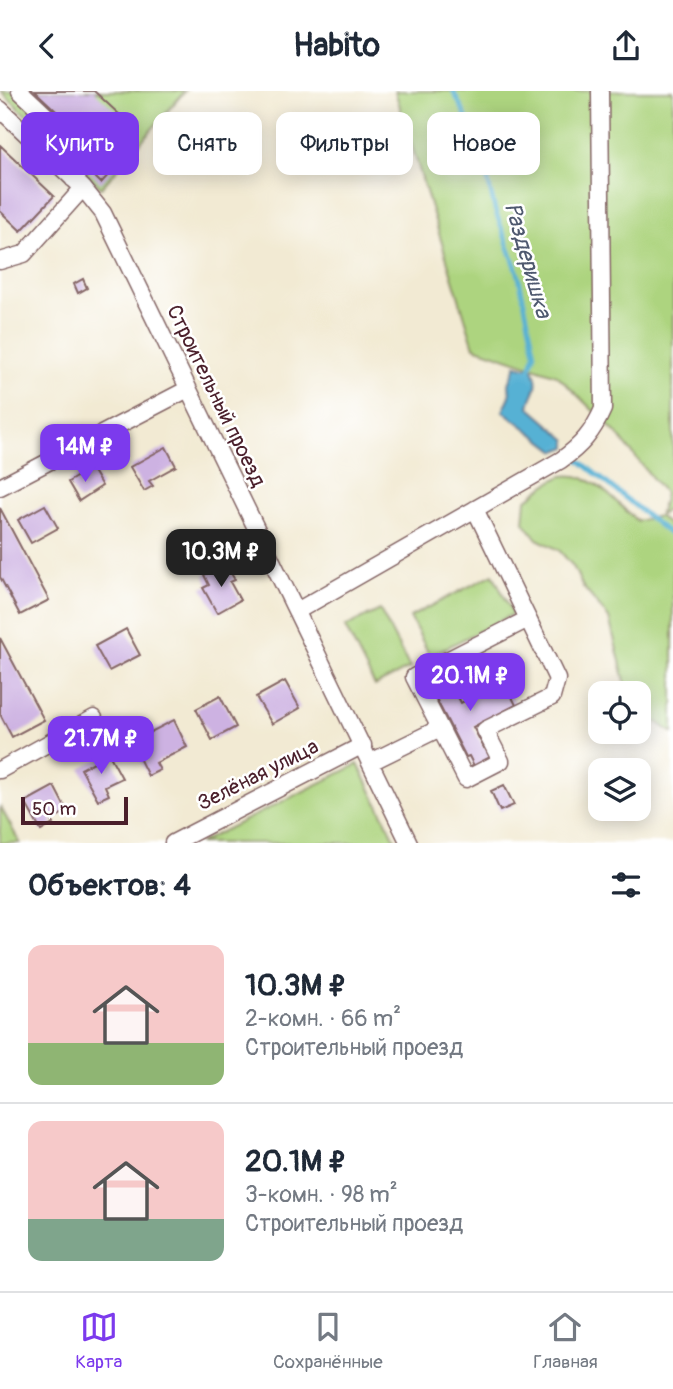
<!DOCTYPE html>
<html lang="ru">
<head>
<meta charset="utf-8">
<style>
	body { margin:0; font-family:Pangolin,sans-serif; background:#f2f2f3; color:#1f2937; height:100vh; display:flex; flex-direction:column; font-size:26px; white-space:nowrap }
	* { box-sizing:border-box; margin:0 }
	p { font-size:23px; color:#747a83 }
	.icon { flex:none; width:38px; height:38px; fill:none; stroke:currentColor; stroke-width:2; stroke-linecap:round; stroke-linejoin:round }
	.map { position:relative; height:752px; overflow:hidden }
	.side { display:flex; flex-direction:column; background:#fff; flex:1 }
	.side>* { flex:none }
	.top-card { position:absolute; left:21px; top:21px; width:632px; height:63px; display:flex; gap:14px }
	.buttons { position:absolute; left:588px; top:590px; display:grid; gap:14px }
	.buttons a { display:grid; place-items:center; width:63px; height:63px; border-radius:14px; background:#fff; box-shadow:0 4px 18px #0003; font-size:35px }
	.scale { position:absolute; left:21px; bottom:18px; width:107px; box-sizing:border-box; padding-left:7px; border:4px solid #4a1f2b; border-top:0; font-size:19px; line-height:24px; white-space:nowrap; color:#4a1f2b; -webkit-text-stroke:5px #fff; paint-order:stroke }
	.price { position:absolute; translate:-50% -60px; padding:0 16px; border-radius:14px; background:#7c3aed; color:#fff; font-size:23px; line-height:46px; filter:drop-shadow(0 2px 4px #0008) }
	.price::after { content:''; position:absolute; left:50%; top:42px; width:21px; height:16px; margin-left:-10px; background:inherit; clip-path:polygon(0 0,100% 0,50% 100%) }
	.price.active { background:#222; color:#fff }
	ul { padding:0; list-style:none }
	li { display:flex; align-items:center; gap:21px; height:175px; padding:0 28px }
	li+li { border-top:2px solid #e0e1e3 }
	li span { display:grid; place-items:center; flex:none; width:196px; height:140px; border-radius:14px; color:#555 }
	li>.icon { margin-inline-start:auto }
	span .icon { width:84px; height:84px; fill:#fffc; stroke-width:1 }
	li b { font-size:30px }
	h2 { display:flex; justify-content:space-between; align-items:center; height:84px; padding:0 28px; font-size:30px }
	.chip { padding:0 24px; border-radius:14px; background:#fff; box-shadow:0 4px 18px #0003; font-size:24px; line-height:63px }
	.chip.active { background:#7c3aed; color:#fff }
	header { display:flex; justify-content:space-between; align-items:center; height:91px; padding:0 28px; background:#fff; font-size:32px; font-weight:700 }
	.dock { display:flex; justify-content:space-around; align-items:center; height:98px; border-top:2px solid #e0e1e3; background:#fff; font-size:19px; color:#747a83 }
	.dock a { display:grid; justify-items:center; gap:4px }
	.dock .active { color:#7c3aed }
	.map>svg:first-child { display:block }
	.green { fill:#add47f; stroke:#7c7a55; stroke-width:2 }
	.water { fill:#56b1d4; stroke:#506880; stroke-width:2 }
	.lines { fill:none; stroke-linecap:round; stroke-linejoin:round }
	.stream { stroke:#56b1d4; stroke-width:4.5 }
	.building { fill:#cdb2e2 }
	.minor-casing { stroke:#856666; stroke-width:19 }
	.minor { stroke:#fff; stroke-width:16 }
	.labels { text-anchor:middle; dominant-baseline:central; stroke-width:5; stroke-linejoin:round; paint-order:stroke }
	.street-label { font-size:21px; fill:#4a1f2b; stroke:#fff }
	.water-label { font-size:23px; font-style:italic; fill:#4f596f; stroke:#fff }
</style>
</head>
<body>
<header><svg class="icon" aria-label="back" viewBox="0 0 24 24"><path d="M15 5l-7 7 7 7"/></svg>Habito<svg class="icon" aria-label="share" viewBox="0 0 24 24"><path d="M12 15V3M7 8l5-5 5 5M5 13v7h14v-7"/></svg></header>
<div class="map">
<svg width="673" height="752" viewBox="0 0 673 752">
	<rect width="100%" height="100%" fill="#fff"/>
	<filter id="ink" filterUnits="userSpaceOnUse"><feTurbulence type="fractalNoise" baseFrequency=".0143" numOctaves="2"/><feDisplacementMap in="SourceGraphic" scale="14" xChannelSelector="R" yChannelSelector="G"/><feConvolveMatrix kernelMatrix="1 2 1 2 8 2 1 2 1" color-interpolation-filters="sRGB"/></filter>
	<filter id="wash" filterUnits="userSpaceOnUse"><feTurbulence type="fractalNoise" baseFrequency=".00686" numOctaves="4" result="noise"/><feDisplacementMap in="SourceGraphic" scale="28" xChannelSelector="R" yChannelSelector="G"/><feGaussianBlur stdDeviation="1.57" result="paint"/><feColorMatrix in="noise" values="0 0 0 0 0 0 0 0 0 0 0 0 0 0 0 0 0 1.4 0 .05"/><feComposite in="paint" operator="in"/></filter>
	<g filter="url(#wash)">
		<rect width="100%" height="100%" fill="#f2ead3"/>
		<path class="green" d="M1 0H185L101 97Z
			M395 0H673V414L659 425 673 438V642L639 619V602H628L609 527 583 496 573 475 559 459 537 448 524 431 526 409C536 402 551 388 563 385 593 380 617 413 637 430L659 425 665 403 618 344 557 284 474 256Z
			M493 483 513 523 430 565 410 526Z
			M380 519 410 577 375 595 345 536Z
			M358 673 397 752H199Z
			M0 715 20 752H0Z"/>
		<path class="water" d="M516 274 533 278C542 297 531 301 529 316L567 349V356L556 360 503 320 510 305 509 293Z"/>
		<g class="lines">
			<path class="stream" d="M453 0 470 33 482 65 495 119 518 182 535 262 529 280
				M574 365 673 446"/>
		</g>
		<g id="blocks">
			<path class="building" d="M35 0H94L120 24 92 54Z
				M0 54 54 105 21 140 0 120Z
				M109 59 121 70 101 92 89 80Z
				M83 188 87 197 78 202 74 193Z
				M166 356 176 375 149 390 153 395 144 400 130 376Z
				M91 377 102 395 79 410 68 391Z
				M45 414 58 437 31 452 18 429Z
				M0 417 49 509 20 524 0 486Z
				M221 475 224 481 229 479 235 489 230 491 240 509 217 522 203 497 209 494 204 484Z
				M126 538 140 564 109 580 95 555Z
				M0 547 44 629 12 646 0 623Z
				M446 576 452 588 450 590 461 612 504 590 516 614 473 636 484 657 486 656 492 668 475 677 469 665 466 666 431 598 434 597 428 585Z
				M285 590 300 617 272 633 256 606Z
				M220 605 236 636 212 649 196 618Z
				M174 629 187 656 156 672 160 679 148 685 131 651Z
				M109 663 122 687 105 695 109 704 98 709 81 678Z
				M504 694 514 714 500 720 491 700Z
				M54 695 67 720 51 729 53 733 41 740 25 711Z"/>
		</g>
	</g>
	<g filter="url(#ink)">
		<use href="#blocks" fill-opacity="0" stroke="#856666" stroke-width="2"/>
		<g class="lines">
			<defs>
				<path id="minor" d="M20 0 87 63 82 79 73 88
					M0 18 83 97 103 122 409 752
					M0 170 24 163 83 97
					M0 396 188 298
					M297 520 561 369C581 355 593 341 603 318L600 0
					M440 637 414 586 528 528
					M371 671 440 637 466 688 501 670 485 639 552 606 557 588 475 418
					M0 679 94 627
					M173 752 363 654"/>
			</defs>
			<use href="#minor" class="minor-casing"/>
			<use href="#minor" class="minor"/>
		</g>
	</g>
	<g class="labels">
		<g class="street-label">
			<text transform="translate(216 305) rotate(64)">Строительный проезд</text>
			<text transform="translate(258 684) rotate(-27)">Зелёная улица</text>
		</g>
		<g class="water-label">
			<text transform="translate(528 169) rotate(74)">Раздеришка</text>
		</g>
	</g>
</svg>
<div class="buttons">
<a><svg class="icon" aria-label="locate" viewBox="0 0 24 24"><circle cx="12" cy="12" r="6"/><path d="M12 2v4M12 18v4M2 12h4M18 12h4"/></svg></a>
<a><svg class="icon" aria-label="layers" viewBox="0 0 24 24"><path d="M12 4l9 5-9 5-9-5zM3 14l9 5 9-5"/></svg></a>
</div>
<div class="scale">50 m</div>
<b class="price" style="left:85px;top:393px">14M ₽</b>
<b class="price active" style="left:221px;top:498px">10.3M ₽</b>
<b class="price" style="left:470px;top:622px">20.1M ₽</b>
<b class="price" style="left:101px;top:685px">21.7M ₽</b>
<div class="top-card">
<a class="chip active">Купить</a>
<a class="chip">Снять</a>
<a class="chip">Фильтры</a>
<a class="chip">Новое</a>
</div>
</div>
<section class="side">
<h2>Объектов: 4<svg class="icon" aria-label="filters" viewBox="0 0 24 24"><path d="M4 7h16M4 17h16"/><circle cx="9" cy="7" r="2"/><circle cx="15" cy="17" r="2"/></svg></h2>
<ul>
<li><span style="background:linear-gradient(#f6c9c9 70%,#8fb573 0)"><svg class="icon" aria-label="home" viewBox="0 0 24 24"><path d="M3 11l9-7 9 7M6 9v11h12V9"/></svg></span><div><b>10.3M ₽</b><p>2-комн. · 66 m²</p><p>Строительный проезд</p></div></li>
<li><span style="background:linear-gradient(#f6c9c9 70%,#7fa58c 0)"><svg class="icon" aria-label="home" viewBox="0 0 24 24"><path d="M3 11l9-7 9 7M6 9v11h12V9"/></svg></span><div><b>20.1M ₽</b><p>3-комн. · 98 m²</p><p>Строительный проезд</p></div></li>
</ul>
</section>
<nav class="dock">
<a class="active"><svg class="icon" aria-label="map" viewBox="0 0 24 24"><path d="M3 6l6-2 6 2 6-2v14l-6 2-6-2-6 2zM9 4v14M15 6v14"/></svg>Карта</a>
<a><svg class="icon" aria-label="saved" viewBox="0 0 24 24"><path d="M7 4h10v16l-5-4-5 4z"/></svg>Сохранённые</a>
<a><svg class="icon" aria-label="home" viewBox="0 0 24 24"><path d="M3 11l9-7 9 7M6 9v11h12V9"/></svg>Главная</a>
</nav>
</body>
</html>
